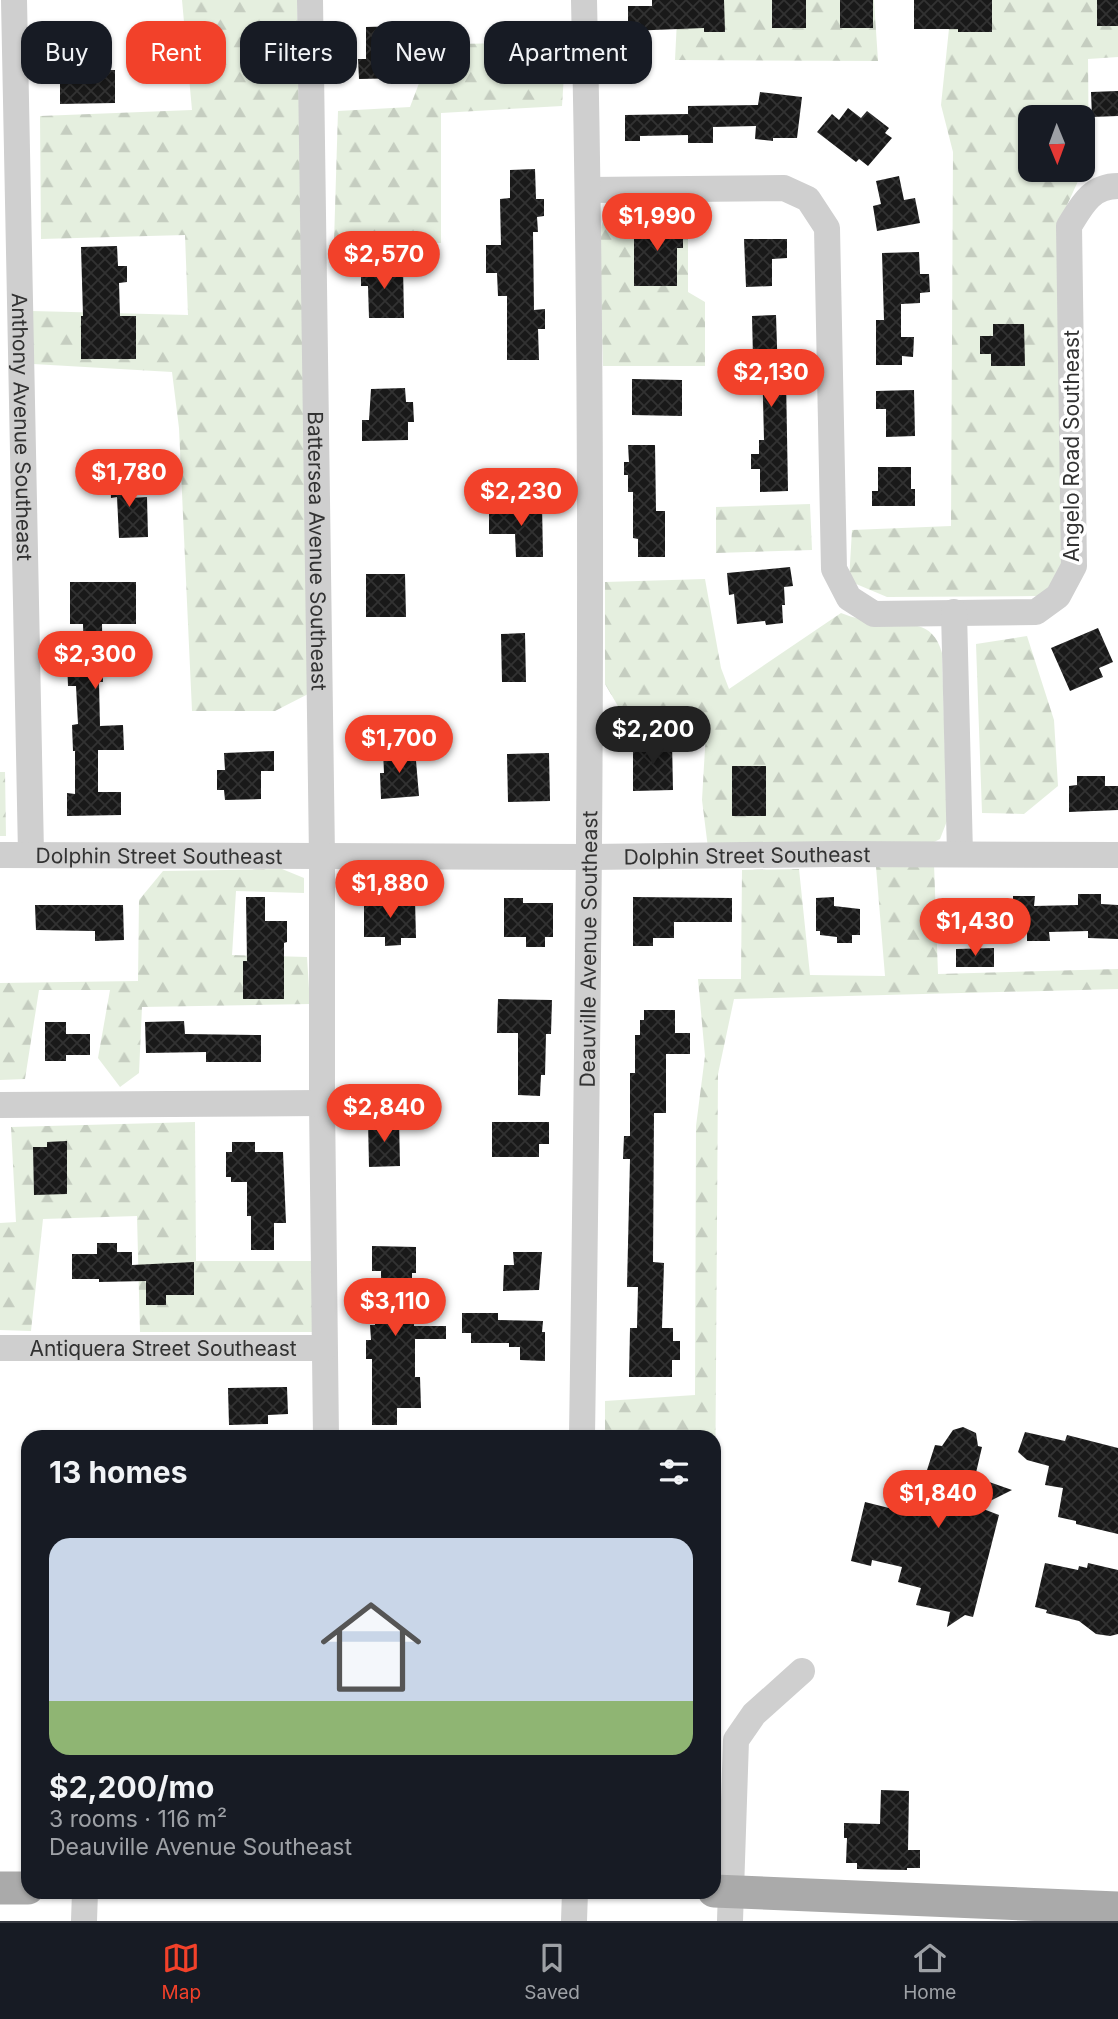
<!DOCTYPE html>
<html lang="en">
<head>
<meta charset="utf-8">
<style>
	body { margin:0; font-family:Inter,sans-serif; background:#20242c; color:#f1f3f6; height:100vh; display:flex; flex-direction:column; font-size:26px; white-space:nowrap }
	* { box-sizing:border-box; margin:0 }
	p { font-size:23px; color:#9ea1a6 }
	.icon { flex:none; width:38px; height:38px; fill:none; stroke:currentColor; stroke-width:2; stroke-linecap:round; stroke-linejoin:round }
	.map { position:relative; flex:1; overflow:hidden }
	.sheet { position:absolute; left:21px; top:1430px; width:700px; height:469px; display:flex; flex-direction:column; background:#171b24; border-radius:21px; box-shadow:0 2px 5px #0004 }
	.sheet>* { flex:none }
	.banner { position:absolute; left:21px; top:21px; width:700px; height:63px; display:flex; gap:14px }
	.needle { width:46px; rotate:179deg }
	.fabs { position:absolute; left:1018px; top:105px; display:grid; gap:14px }
	.fabs a { display:grid; place-items:center; width:77px; height:77px; border-radius:14px; background:#171b24; box-shadow:0 2px 5px #0004; font-size:35px }
	.price { position:absolute; translate:-50% -60px; padding:0 16px; border-radius:24px; background:#f2412a; color:#fff; font-size:23px; line-height:46px; filter:drop-shadow(0 2px 4px #0008) }
	.price::after { content:''; position:absolute; left:50%; top:42px; width:21px; height:16px; margin-left:-10px; background:inherit; clip-path:polygon(0 0,100% 0,50% 100%) }
	.price.current { background:#222; color:#fff }
	ul { padding:0; list-style:none }
	li { display:grid; align-content:center; gap:14px; height:371px; padding:0 28px }
	li+li { border-top:2px solid #363941 }
	li span { display:grid; place-items:center; height:217px; border-radius:21px; color:#555 }
	li>.icon { margin-inline-start:auto }
	span .icon { width:126px; height:126px; fill:#fffc; stroke-width:1 }
	li b { font-size:30px }
	h2 { display:flex; justify-content:space-between; align-items:center; height:84px; padding:0 28px; font-size:30px }
	.tag { padding:0 24px; border-radius:21px; background:#171b24; box-shadow:0 2px 5px #0004; font-size:24px; line-height:63px }
	.tag.current { background:#f2412a; color:#fff }
	.menu { display:flex; justify-content:space-around; align-items:center; height:98px; border-top:2px solid #363941; background:#171b24; font-size:19px; color:#9ea1a6 }
	.menu a { display:grid; justify-items:center; gap:4px }
	.menu .current { color:#f2412a }
	.map>svg:first-child { display:block }
	.forest { fill:url(#forest-firs); fill-rule:evenodd }
	.building { fill:url(#building-cross-hatch) }
	.lines { fill:none; stroke-linecap:round; stroke-linejoin:round }
	.minor { stroke:#cfcfcf; stroke-width:26 }
	.major { stroke:#aaa; stroke-width:33 }
	.labels { text-anchor:middle; dominant-baseline:central; stroke-width:7; stroke-linejoin:round; paint-order:stroke }
	.street-label { font-size:21px; fill:#323232; stroke:#fff }
</style>
</head>
<body>
<div class="map">
<svg width="1118" height="1921" viewBox="0 0 1118 1921">
	<defs>
		<pattern id="forest-firs" width="22" height="20" patternUnits="userSpaceOnUse" patternTransform="scale(1.75)"><rect width="22" height="20" fill="#e5efdf"/><path d="M5 1l3.5 6h-7zM16 11l3.5 6h-7z" fill="#c5cdc0"/></pattern>
		<pattern id="building-cross-hatch" width="8" height="8" patternUnits="userSpaceOnUse" patternTransform="scale(1.75)"><rect width="8" height="8" fill="#191919"/><path d="M0 0l8 8M0 8l8-8" fill="none" stroke="#323232"/></pattern>
	</defs>
	<rect width="100%" height="100%" fill="#fff"/>
	<path class="forest" d="M182 0H297L310 693 275 711H192L179 428 172 372 33 364 32 311 188 315 185 235 41 239 40 116 192 110Z
		M678 0H874L878 61 675 60Z
		M952 0H1118V57L1088 59 1089 171 1079 179 1062 216 1067 553 1049 592 1037 596 887 597 849 581 852 530 951 526 953 152 941 105ZM1031 117H1083V170H1031Z
		M453 27 456 44 566 42 562 106 441 113V243L334 242 338 111 410 107 421 78 422 28Z
		M688 201V292L705 302V366H603L599 233 608 206Z
		M810 504 812 550 716 553V507Z
		M705 579 721 668 729 689 841 613C854 618 866 621 879 622 907 625 933 619 942 653L947 821 940 839 926 846 708 848 702 800 706 731 632 730 605 684V582Z
		M1027 636 1054 720 1058 786 1024 814 982 813 976 644Z
		M0 772H5L6 836H0Z
		M934 864 938 974 1118 969V989L734 999 718 1074 714 1659V1437H605V1401L695 1395 696 1126 705 1056 698 979H741L742 870 799 869 810 975 885 976 876 867Z
		M282 869 304 878V893L236 891 232 955 307 957 310 1004 142 1007 139 1073 120 1087 98 1058 110 990H39L25 1079 0 1080V983L138 981 139 900 163 871Z
		M195 1122 196 1261H314L313 1332H140L137 1216 43 1219 31 1331 0 1330V1223L16 1222 11 1127Z"/>
	<path class="building" d="M652 0H724L725 32H704V28L628 31V6H652Z
		M772 0H806V28H772Z
		M840 0H873V28H840Z
		M914 0H992V32H958V29H914Z
		M1097 0H1118V26H1097Z
		M400 26V40H410L411 78 359 79 358 59H366V27Z
		M72 50H104V70H115V103L60 104V81H72Z
		M1118 91V116L1092 117 1091 92Z
		M760 92 802 97 797 138H773V141L755 139 756 126 713 127V143H688V135L640 136V141H625V115L688 114V106L758 105Z
		M848 108 861 118 867 111 889 128 885 133 892 138 868 166 859 159 856 162 817 132 832 114 839 120Z
		M535 169 536 199H544V216L537 217 538 232H533L534 310 545 309V329H538L539 360H507V296H498L497 273H486V245H501L500 199 510 198V170Z
		M899 176 904 200 915 198 920 223 877 231 873 206 881 204 876 181Z
		M683 222V248H677V286H634V223Z
		M744 239H787V258L772 259V286L746 287Z
		M117 246 118 266H127V282L119 283 120 316H136V359H81V316H83L81 247Z
		M919 252 920 274H929L930 292 920 293V303L901 304V337H914L913 357 902 356V365H876V320H884L882 253Z
		M361 266H403L404 318H369L368 286H361Z
		M776 315 778 378H786L788 491 760 492V469H751V454H759V440H764L762 358H753L752 316Z
		M993 324H1024L1025 366H991V354H980V336H993Z
		M632 379 682 380V416L632 415Z
		M405 388 406 402H413L414 422H408V440L362 441V420H369L371 389Z
		M914 390 915 436 886 437V409H876V391Z
		M628 445H655L656 511H665V557H638V539L633 538V492H628V475H624V462H629Z
		M878 467H911V489H915V506H872V491H878Z
		M130 474 131 498 147 497 148 537 119 538 117 497 111 498 110 475Z
		M512 504H542L543 557H516L515 534H489V512H512Z
		M790 567 793 586 784 587 785 605H782L783 623 766 625 765 621 737 624 734 594 729 595 727 573Z
		M366 574H405L406 617H366Z
		M70 582H136V624H102L103 682H99L100 726 123 725 124 750H98V792H121V815L67 816V793L75 794V751H73L72 725 78 724 76 686H68L67 661H84L83 624H70Z
		M1098 628 1113 662 1099 668 1103 677 1070 691 1051 648Z
		M525 633 526 682H502L501 634Z
		M633 741H672L673 790 633 791Z
		M415 749 419 796 381 799 380 773H384L383 751Z
		M274 751V771H261V799L225 800 224 790H217V770H225L224 753Z
		M549 753 550 801 508 802 507 754Z
		M732 766H766V816H732Z
		M1077 776H1105V786H1118V810L1069 812V786L1077 785Z
		M1078 894H1101V904L1118 905V939L1088 938V931L1049 932 1050 941H1027V932H1005V916H1013V896H1035L1034 906 1078 905Z
		M246 897H265V921H287V942L284 943V999H243V961H247Z
		M633 897 732 898V922H674V938H653V946H633Z
		M834 897V906L860 909V935H852V943H837V937L820 935V931H816V898Z
		M504 898H523V903H553V937H545V947H526V937H504Z
		M377 900H415L416 938H401V945L385 946V937H364V902H377Z
		M35 905H123L124 940 95 941V931L36 930Z
		M994 948V967H956V949Z
		M498 999 552 1000 551 1034H546L545 1075H541L540 1096 518 1095V1033H497Z
		M644 1010H675V1033H690V1054H666V1113H654L653 1262 664 1263 662 1328H673V1341H680V1360H672V1377H629L630 1328H637L638 1287H627L630 1159H623L624 1136H630V1073H635V1035H640V1020H644Z
		M184 1021 185 1034 261 1035V1062H206V1052L146 1053 145 1022Z
		M45 1022H66V1034H90V1055H66V1061H45Z
		M399 1120 400 1166 369 1167 368 1121Z
		M492 1122H549V1144H539V1157H492Z
		M67 1141V1194L34 1195 33 1147H47V1142Z
		M232 1142H255V1152H283L286 1223H274V1250H251V1216H247V1182H231V1177H226V1152H232Z
		M97 1243H117V1252H132V1265L194 1262V1295H166V1305H146V1281L99 1282V1279H72V1254H97Z
		M372 1246 416 1247V1273H412V1287H402V1317H414V1326H446V1339H415V1377H420L421 1408H397V1425H372V1359H366V1340H371L370 1325H375V1317H381V1271H372Z
		M513 1252H542L539 1290 503 1291 504 1265H514Z
		M462 1313H498V1320L543 1321 542 1332H545V1361L520 1360V1347H509V1343H471V1333H462Z
		M287 1387 288 1414 268 1415V1424L229 1425 228 1388Z
		M963 1427 976 1433 978 1446 982 1447 975 1477 1012 1490 978 1507 999 1515 973 1617 965 1615 947 1627 950 1612 916 1605 921 1588 898 1582 902 1567 872 1560 871 1566 851 1561 865 1502 913 1514 935 1445 942 1446 953 1430Z
		M1025 1432 1065 1441 1067 1435 1118 1448V1534L1076 1524V1521L1058 1517 1063 1488 1045 1485 1049 1466 1027 1460 1018 1452Z
		M1045 1563 1078 1570 1079 1566 1087 1568 1088 1563 1118 1570V1634L1110 1636 1096 1634 1079 1621 1046 1613 1047 1610 1035 1607Z
		M881 1790 909 1791 908 1850H920V1868H907V1870L857 1869V1863H846L847 1838H844V1823L880 1824Z"/>
	<g class="lines">
		<g class="minor">
			<path id="s1" d="M14 0 31 854"/>
			<path id="s2" d="M310 0 322 857V1103L326 1437"/>
			<path d="M589 190 784 188 808 199 827 228 834 569 849 598 874 614 1036 612 1058 596 1074 566 1069 226C1082 205 1091 186 1118 186"/>
			<path d="M954 612 960 854"/>
			<path id="s3" d="M0 855 591 857 835 854 1118 855"/>
			<path d="M0 1105 322 1103"/>
			<path id="s4" d="M0 1348H324"/>
			<path id="s5" d="M582 1437C589 958 595 479 584 0"/>
			<path d="M84 1921 85 1892"/>
			<path d="M574 1921 575 1892"/>
			<path d="M730 1921 736 1740 754 1714 802 1671"/>
		</g>
		<path class="major" d="M0 1888H28
			M714 1891 1118 1908"/>
	</g>
	<g class="labels">
		<g class="street-label">
			<text stroke="none"><textPath href="#s1" startOffset="427">Anthony Avenue Southeast</textPath></text>
			<text transform="translate(1071 446) rotate(-90)">Angelo Road Southeast</text>
			<text stroke="none"><textPath href="#s2" startOffset="551">Battersea Avenue Southeast</textPath></text>
			<text stroke="none"><textPath href="#s3" startOffset="159">Dolphin Street Southeast</textPath></text>
			<text stroke="none"><textPath href="#s3" startOffset="747">Dolphin Street Southeast</textPath></text>
			<text stroke="none"><textPath href="#s5" startOffset="488">Deauville Avenue Southeast</textPath></text>
			<text stroke="none"><textPath href="#s4" startOffset="163">Antiquera Street Southeast</textPath></text>
		</g>
	</g>
</svg>
<div class="fabs">
<a><svg class="needle" viewBox="-14 -14 28 28"><path d="M0-13l5 13h-10z" fill="#e53935"/><path d="M0 13l5-13h-10z" fill="#9ea1a6"/></svg></a>
</div>
<b class="price" style="left:657px;top:253px">$1,990</b>
<b class="price" style="left:384px;top:291px">$2,570</b>
<b class="price" style="left:771px;top:409px">$2,130</b>
<b class="price" style="left:129px;top:509px">$1,780</b>
<b class="price" style="left:521px;top:528px">$2,230</b>
<b class="price" style="left:95px;top:691px">$2,300</b>
<b class="price current" style="left:653px;top:766px">$2,200</b>
<b class="price" style="left:399px;top:775px">$1,700</b>
<b class="price" style="left:390px;top:920px">$1,880</b>
<b class="price" style="left:975px;top:958px">$1,430</b>
<b class="price" style="left:384px;top:1144px">$2,840</b>
<b class="price" style="left:395px;top:1338px">$3,110</b>
<b class="price" style="left:938px;top:1530px">$1,840</b>
<div class="banner">
<a class="tag">Buy</a>
<a class="tag current">Rent</a>
<a class="tag">Filters</a>
<a class="tag">New</a>
<a class="tag">Apartment</a>
</div>
<section class="sheet">
<h2>13 homes<svg class="icon" aria-label="filters" viewBox="0 0 24 24"><path d="M4 7h16M4 17h16"/><circle cx="9" cy="7" r="2"/><circle cx="15" cy="17" r="2"/></svg></h2>
<ul>
<li><span style="background:linear-gradient(#c9d6e8 75%,#8fb573 0)"><svg class="icon" aria-label="home" viewBox="0 0 24 24"><path d="M3 11l9-7 9 7M6 9v11h12V9"/></svg></span><div><b>$2,200/mo</b><p>3 rooms · 116 m²</p><p>Deauville Avenue Southeast</p></div></li>
</ul>
</section>
</div>
<nav class="menu">
<a class="current"><svg class="icon" aria-label="map" viewBox="0 0 24 24"><path d="M3 6l6-2 6 2 6-2v14l-6 2-6-2-6 2zM9 4v14M15 6v14"/></svg>Map</a>
<a><svg class="icon" aria-label="saved" viewBox="0 0 24 24"><path d="M7 4h10v16l-5-4-5 4z"/></svg>Saved</a>
<a><svg class="icon" aria-label="home" viewBox="0 0 24 24"><path d="M3 11l9-7 9 7M6 9v11h12V9"/></svg>Home</a>
</nav>
</body>
</html>
